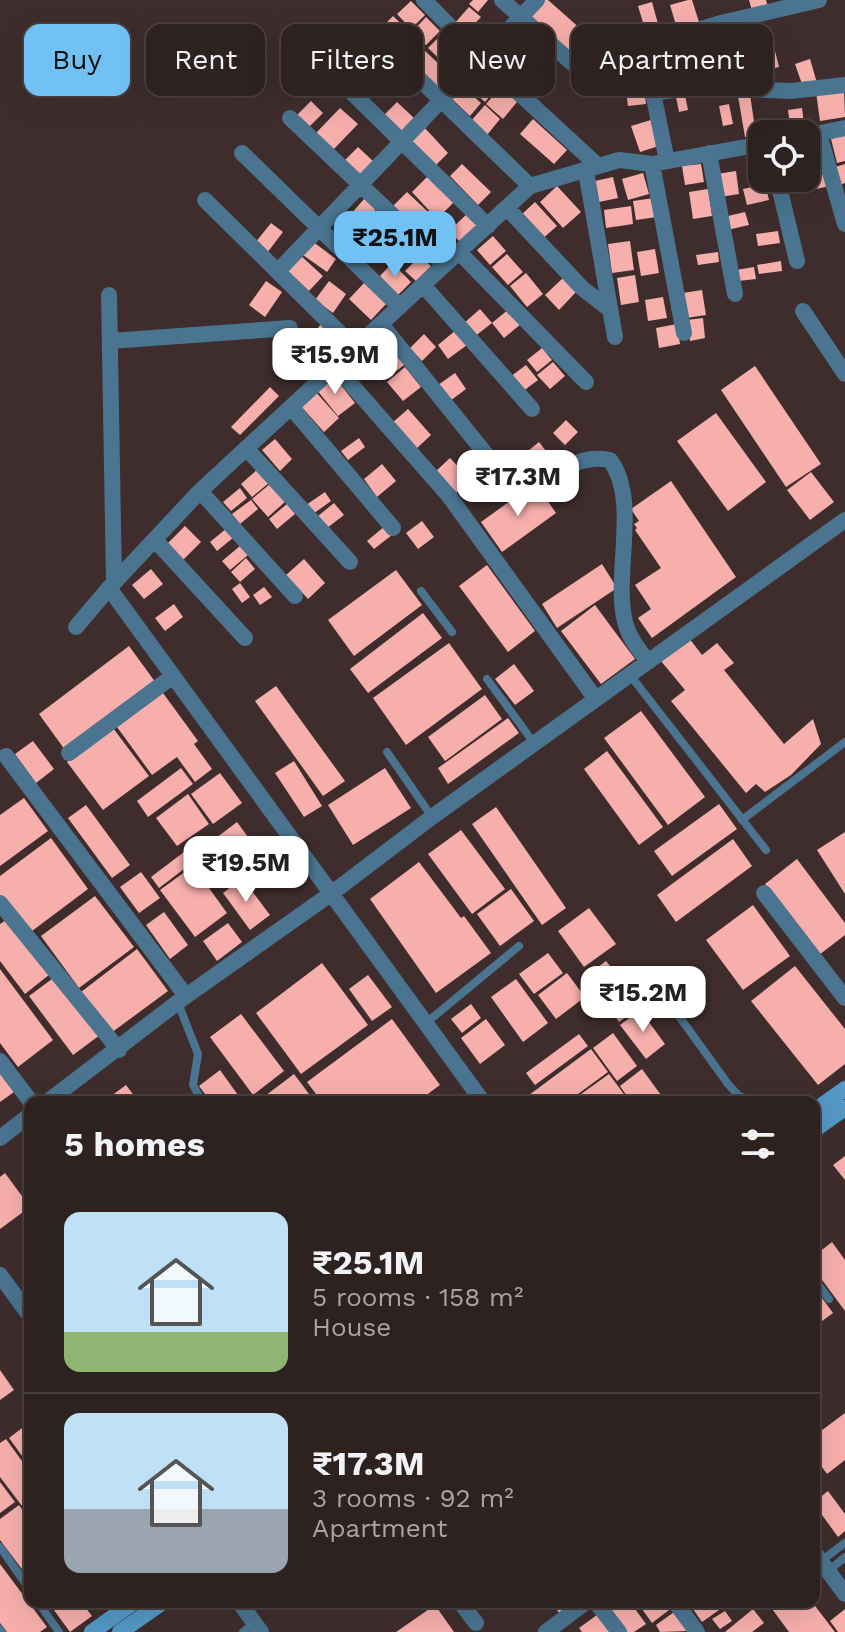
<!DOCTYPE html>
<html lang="en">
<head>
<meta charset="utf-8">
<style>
	body { margin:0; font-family:"Work Sans",sans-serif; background:#362a2a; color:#f1f3f6; height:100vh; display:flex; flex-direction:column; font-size:30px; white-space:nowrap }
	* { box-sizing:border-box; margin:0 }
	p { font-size:26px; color:#a7a4a5 }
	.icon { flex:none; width:44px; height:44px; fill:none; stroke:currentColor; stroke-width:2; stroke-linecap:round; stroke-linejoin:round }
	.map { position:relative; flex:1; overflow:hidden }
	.drawer { position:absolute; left:24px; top:1096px; width:796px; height:512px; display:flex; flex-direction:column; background:#2e2221; border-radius:16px; box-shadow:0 8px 32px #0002,0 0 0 2px #493f3f }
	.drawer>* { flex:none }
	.guide { position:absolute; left:24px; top:24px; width:798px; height:72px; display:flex; gap:16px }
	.controls { position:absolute; left:748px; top:120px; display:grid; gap:16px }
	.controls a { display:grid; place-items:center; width:72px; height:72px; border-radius:16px; background:#2e2221; box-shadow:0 8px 32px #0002,0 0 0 2px #493f3f; font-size:40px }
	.price { position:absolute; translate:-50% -68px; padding:0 18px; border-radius:16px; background:#fff; color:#222; font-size:26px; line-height:52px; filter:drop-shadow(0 2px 4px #0008) }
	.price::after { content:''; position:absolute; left:50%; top:48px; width:24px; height:18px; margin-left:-12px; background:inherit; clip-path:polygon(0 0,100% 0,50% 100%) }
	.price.selected { background:#72c1f5; color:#111 }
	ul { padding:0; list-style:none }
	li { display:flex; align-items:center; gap:24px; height:200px; padding:0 40px }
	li+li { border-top:2px solid #493f3f }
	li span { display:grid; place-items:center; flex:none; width:224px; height:160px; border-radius:16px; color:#555 }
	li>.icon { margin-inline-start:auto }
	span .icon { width:96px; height:96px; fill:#fffc; stroke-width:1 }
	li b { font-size:34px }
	h2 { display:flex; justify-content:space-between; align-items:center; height:96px; padding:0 40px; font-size:34px }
	.chip { padding:0 28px; border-radius:16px; background:#2e2221; box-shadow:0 8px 32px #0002,0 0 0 2px #493f3f; font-size:28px; line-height:72px }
	.chip.selected { background:#72c1f5; color:#111 }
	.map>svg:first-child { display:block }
	.building { fill:#f7afac }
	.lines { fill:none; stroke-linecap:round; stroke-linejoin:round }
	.lane { stroke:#4a7490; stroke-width:8 }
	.street { stroke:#4a7490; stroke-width:16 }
	.secondary { stroke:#5398c6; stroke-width:16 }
</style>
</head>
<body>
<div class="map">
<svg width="845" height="1632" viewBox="0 0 845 1632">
	<rect width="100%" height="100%" fill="#3e2d2c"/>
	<path class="building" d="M473 0H488L478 12 469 4Z
		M544 0H548L591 38 574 57 529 17Z
		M688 0H692L700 25 678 32 670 5Z
		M749 0H766L768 7 752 11Z
		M411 1 425 15 411 29 397 14Z
		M652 2 661 35 648 39 638 6Z
		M469 7 481 17 466 33 455 23Z
		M393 16 409 31 394 47 378 31Z
		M426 17 440 31 426 45 412 32Z
		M769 27 779 67 765 70 755 30Z
		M446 30 473 57 456 75 428 48Z
		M410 37 422 48 409 62 397 50Z
		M424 50 453 77 440 91 411 64Z
		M671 50 676 86 657 89 652 53Z
		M520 56 542 74 526 92 505 75Z
		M810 59 817 83 803 87 795 64Z
		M761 67 764 78 744 84 741 73Z
		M482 68 500 84 485 102 467 86Z
		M643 80 646 104 628 106 625 83Z
		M463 87 481 103 470 116 452 99Z
		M501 87 517 102 503 119 486 104Z
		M844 88 845 117 820 121 816 92Z
		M684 90 688 110 679 112 675 92Z
		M750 94 756 136 745 137 738 96Z
		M311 101 323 113 307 129 295 117Z
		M397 102 415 119 400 135 382 117Z
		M729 104 733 124 723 126 719 106Z
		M485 105 500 119 487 135 471 121Z
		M340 108 358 124 333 150 316 133Z
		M802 108 804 124 790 125 788 110Z
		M533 119 567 150 554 164 520 134Z
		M654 119 662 145 640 152 631 126Z
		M423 126 448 153 435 166 409 139Z
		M845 135V161L837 163 831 139Z
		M358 147 375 163 360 179 343 162Z
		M462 164 491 192 478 205 450 176Z
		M701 164 704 182 685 185 682 166Z
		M845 164V183L840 185 835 167Z
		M736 171 739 194 720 197 717 174Z
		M643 173 649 194 628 200 622 179Z
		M826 174 829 186 808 191 805 179Z
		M428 176 454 202 437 219 412 192Z
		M613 177 618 198 599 202 595 181Z
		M765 184 769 200 747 205 743 189Z
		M557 186 581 212 563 228 540 202Z
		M708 189 712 216 693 219 689 192Z
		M407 192 443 226 428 243 391 208Z
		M365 198 377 208 362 226 350 215Z
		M654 198 657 217 636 220 633 201Z
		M535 202 557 226 541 240 520 216Z
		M631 206 633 224 606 228 604 210Z
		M383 209 407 231 389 251 365 229Z
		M745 212 749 225 727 230 724 217Z
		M467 214 478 226 461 243 449 231Z
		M271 223 283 232 267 253 255 243Z
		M444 231 458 245 444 259 430 245Z
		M778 231 780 243 758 246 756 234Z
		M493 236 506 251 490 265 477 250Z
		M312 241 336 259 327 272 303 255Z
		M630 241 634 270 612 273 608 244Z
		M655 249 659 273 641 276 637 252Z
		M718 252 719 262 698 265 696 255Z
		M507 254 523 272 508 285 492 267Z
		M300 255 323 276 309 291 287 270Z
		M420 256 431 266 416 281 405 271Z
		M781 261 782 271 759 274 757 265Z
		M392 263 411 282 398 295 380 276Z
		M754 267 756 279 738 281 736 270Z
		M526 273 543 294 527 307 510 286Z
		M635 275 639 302 621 305 617 278Z
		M564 277 577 291 559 310 545 295Z
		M266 281 282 292 265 317 249 305Z
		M329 281 346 294 333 313 315 300Z
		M364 283 386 304 371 320 349 299Z
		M702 290 706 315 686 318 683 293Z
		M663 297 667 318 648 321 645 300Z
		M480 309 492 323 474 337 463 324Z
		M509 309 521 324 504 338 492 323Z
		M703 318 705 338 690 341 687 320Z
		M324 321 346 342 326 363 304 343Z
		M677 324 680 344 659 348 656 328Z
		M456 330 467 345 448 359 438 345Z
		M424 334 436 347 422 361 410 348Z
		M383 337 404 365 385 380 364 352Z
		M542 348 552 360 537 372 527 360Z
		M301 349 317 362 302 380 286 367Z
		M553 362 565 376 550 389 537 375Z
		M526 365 538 380 522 392 510 377Z
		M755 366 821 464 786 487 721 390Z
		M405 367 421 387 403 401 387 382Z
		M455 373 466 389 450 401 438 385Z
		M333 375 355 403 338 416 316 389Z
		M270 387 279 396 240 435 231 427Z
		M314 390 339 418 324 432 299 404Z
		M408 409 431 435 415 450 392 423Z
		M716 413 766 482 728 511 677 441Z
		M566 420 578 432 565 445 553 433Z
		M359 438 365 447 348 460 341 451Z
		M275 439 292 459 280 471 262 450Z
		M539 442 546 451 514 476 507 468Z
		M450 458 471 480 454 495 434 473Z
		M382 464 396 481 377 497 364 479Z
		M258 469 269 483 252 497 241 484Z
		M486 471 498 487 485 497 473 480Z
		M811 472 834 502 810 520 787 490Z
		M671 481 736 577 652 638 638 618 651 609 635 585 661 568 635 530 637 528 634 524 639 521 631 509Z
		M535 483 556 513 502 552 481 522Z
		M270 484 286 501 268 517 252 499Z
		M240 488 247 498 231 511 223 502Z
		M325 492 331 501 313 514 306 505Z
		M251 500 258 509 240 524 232 514Z
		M334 503 344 515 327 528 318 516Z
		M287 504 295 514 277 529 269 519Z
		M422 521 434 537 418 549 406 533Z
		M185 526 201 542 183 560 167 544Z
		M385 526 392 535 374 549 367 541Z
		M227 528 234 537 217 551 210 542Z
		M240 546 248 555 230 570 222 561Z
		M246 558 255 569 240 582 231 572Z
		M304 559 325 583 308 599 286 575Z
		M602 564 617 588 557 628 542 604Z
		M487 565 535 631 508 652 459 586Z
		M151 569 163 584 144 599 132 585Z
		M396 570 422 605 354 656 328 620Z
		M240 583 250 597 242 603 232 589Z
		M264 587 272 597 260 605 253 595Z
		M174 604 183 617 165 631 155 618Z
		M595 605 635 659 601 684 561 631Z
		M423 613 442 638 368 693 350 669Z
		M689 638 702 655 717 643 734 663 724 670 784 744 813 719 821 744 791 775 765 792 756 784 746 793 671 701 685 690 661 661Z
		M449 643 482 689 406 745 373 698Z
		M129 646 156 683 65 750 39 714Z
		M514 664 534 691 515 705 495 679Z
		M276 686 345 781 323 796 255 701Z
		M163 693 198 741 194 744 212 769 195 782 177 757 152 775 117 727Z
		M485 695 502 719 445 761 428 737Z
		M641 711 705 797 668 825 604 738Z
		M508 718 519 733 448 784 438 768Z
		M113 728 149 776 103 810 67 762Z
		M33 741 54 769 36 783 15 754Z
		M607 751 663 827 639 845 584 769Z
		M294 761 322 806 304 817 275 773Z
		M181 768 193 784 148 817 137 801Z
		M385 768 411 808 353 845 328 805Z
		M220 773 242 803 213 824 191 794Z
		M188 794 209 824 177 846 156 818Z
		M24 798 48 831 0 866V815Z
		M719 804 737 829 672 876 654 851Z
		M86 805 130 865 112 878 68 818Z
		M496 807 566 908 542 925 472 824Z
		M237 822 248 837 206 869 195 854Z
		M461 830 505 889 472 914 428 854Z
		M845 832V894L817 850Z
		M51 838 88 889 28 934 0 896V876Z
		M733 839 752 866 676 922 657 895Z
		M184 852 192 863 159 888 151 877Z
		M797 859 845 923V935L819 955 765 884Z
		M419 862 461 918 464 916 491 953 436 993 370 899Z
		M193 866 227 913 195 937 160 890Z
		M141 872 160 898 139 913 120 887Z
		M242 878 270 915 250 930 223 893Z
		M511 889 534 921 500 946 477 914Z
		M95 896 134 947 79 988 41 936Z
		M753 905 790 956 743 990 706 940Z
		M589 908 616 944 584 967 558 931Z
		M164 912 188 945 170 959 146 925Z
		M9 918 50 974 25 994 0 961V924Z
		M228 923 242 942 217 961 203 941Z
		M137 949 168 991 111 1033 81 992Z
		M548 953 563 973 534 994 519 974Z
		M606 961 614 971 589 989 582 979Z
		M322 963 368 1025 301 1074 256 1013Z
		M795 966 845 1029V1064L818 1085 751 1001Z
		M0 969 53 1040 18 1067 0 1043Z
		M618 971 631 989 603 1010 590 992Z
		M567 973 585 997 556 1019 538 995Z
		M368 975 392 1007 372 1021 349 989Z
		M56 976 100 1035 73 1055 29 996Z
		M516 979 548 1023 523 1042 491 997Z
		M628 996 637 1009 619 1022 610 1009Z
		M471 1004 481 1018 462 1033 451 1019Z
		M640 1010 665 1044 646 1059 620 1025Z
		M241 1014 284 1071 253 1095 210 1037Z
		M392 1019 440 1085 417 1102H322L307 1082Z
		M486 1019 505 1045 480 1064 461 1038Z
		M613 1033 637 1066 617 1081 593 1048Z
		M579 1034 588 1046 535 1085 526 1073Z
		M591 1049 608 1072 567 1102H534L529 1095Z
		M642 1069 666 1102H631L620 1086Z
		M220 1070 243 1102H211L199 1086Z
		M0 1073 14 1092 0 1102Z
		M294 1074 315 1102H257Z
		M609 1074 626 1097 620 1102H570Z
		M126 1085 139 1102H103Z
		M845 1156V1180L833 1165Z
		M5 1173 30 1207 0 1229V1177Z
		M832 1242 845 1260V1311L814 1269V1256Z
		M814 1287 833 1313 814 1327Z
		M0 1370 14 1390 0 1400Z
		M845 1413V1460L827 1474 814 1456V1436Z
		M30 1422V1467L9 1438Z
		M6 1439 30 1472V1500L22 1506 0 1477V1443Z
		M0 1482 15 1502 0 1513Z
		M828 1491 845 1514V1531L838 1537 814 1504V1502Z
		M19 1505 30 1521V1580L0 1540V1519Z
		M0 1564 47 1627 40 1632H7L0 1623Z
		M48 1602H81L92 1616 70 1632Z
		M552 1602H574L559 1613Z
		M618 1602H630L646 1624 634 1632H624L608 1609Z
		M637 1602H664L669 1610 652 1623Z
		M688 1602H718L722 1608 702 1622Z
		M767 1602H812L835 1632H789Z
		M435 1605 454 1632H396Z
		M753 1609 764 1623 752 1632H725Z
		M845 1609V1632H838L830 1621Z
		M725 1611 732 1621 720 1629 712 1619Z
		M601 1612 611 1632H582L579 1628Z
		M674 1612 687 1631 660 1632 656 1625Z"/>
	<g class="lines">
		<path class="lane" d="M421 591 452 632
			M630 675 766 850
			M487 679 534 743
			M387 752 432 817
			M742 820 845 742
			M655 983 728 1084 738 1095 753 1102
			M178 1003 198 1054 193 1085 202 1102
			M426 1023 519 946
			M814 1279 829 1299
			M0 1547 30 1590
			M821 1561 845 1543
			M828 1571 845 1557
			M38 1602 59 1632
			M0 1629 2 1632
			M243 1632 254 1623"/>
		<path class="street" d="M424 0 481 58 598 166
			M502 0 572 63 582 66 721 23 819 0
			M377 38 530 186
			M336 77 488 226
			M290 118 445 265
			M819 134 845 224
			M806 136 845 128
			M242 153 400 307
			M709 153 735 294
			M667 161 653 93 695 87 791 91 845 85
			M652 164 684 333
			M586 171 615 337
			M777 178 797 261
			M205 200 355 348
			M507 208 582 288 609 309
			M459 252 586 382
			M278 271 537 0
			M423 285 532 409
			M109 295 114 582
			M803 311 845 374
			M381 324 493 463
			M110 341 290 328
			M335 366 449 496 595 698
			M291 407 393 528
			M246 448 350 562
			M552 480C571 464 585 455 610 460 642 503 609 585 628 631 632 642 641 652 648 662
			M200 491 295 596
			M155 540 245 638
			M109 588 483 1102
			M76 627 109 588 200 491 530 186 619 160 652 164 762 144
			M69 753 173 676
			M6 756 186 996
			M764 893 845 998
			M0 903 119 1050
			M0 1061 31 1102
			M47 1102 186 996 332 893 432 817 845 520
			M0 1138 30 1115
			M0 1275 30 1316
			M814 1552 845 1594
			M239 1602 261 1632
			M460 1602 476 1623
			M596 1602 619 1632
			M675 1602 697 1632
			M546 1632 586 1602"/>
		<path class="secondary" d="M814 1111 845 1089
			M814 1130 845 1108
			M92 1632 134 1602
			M120 1632 163 1602"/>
	</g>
</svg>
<div class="controls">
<a><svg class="icon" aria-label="locate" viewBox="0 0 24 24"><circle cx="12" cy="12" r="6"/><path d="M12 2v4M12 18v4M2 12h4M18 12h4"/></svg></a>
</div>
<b class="price selected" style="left:395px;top:279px">₹25.1M</b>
<b class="price" style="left:335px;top:396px">₹15.9M</b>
<b class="price" style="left:518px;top:518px">₹17.3M</b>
<b class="price" style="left:246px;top:904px">₹19.5M</b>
<b class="price" style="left:643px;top:1034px">₹15.2M</b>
<div class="guide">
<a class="chip selected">Buy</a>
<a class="chip">Rent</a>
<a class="chip">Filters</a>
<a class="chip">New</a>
<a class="chip">Apartment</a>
</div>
<section class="drawer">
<h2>5 homes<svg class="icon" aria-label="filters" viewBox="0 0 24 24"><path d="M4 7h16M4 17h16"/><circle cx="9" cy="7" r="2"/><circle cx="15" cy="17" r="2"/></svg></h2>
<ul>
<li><span style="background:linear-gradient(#bfe0f5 75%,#8fb573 0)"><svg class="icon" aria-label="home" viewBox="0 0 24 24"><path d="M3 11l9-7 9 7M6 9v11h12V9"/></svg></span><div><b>₹25.1M</b><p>5 rooms · 158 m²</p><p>House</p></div></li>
<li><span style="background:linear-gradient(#bfe0f5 60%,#9aa5b1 0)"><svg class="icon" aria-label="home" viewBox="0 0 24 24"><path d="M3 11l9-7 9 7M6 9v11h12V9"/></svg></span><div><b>₹17.3M</b><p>3 rooms · 92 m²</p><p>Apartment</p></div></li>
</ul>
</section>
</div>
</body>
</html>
